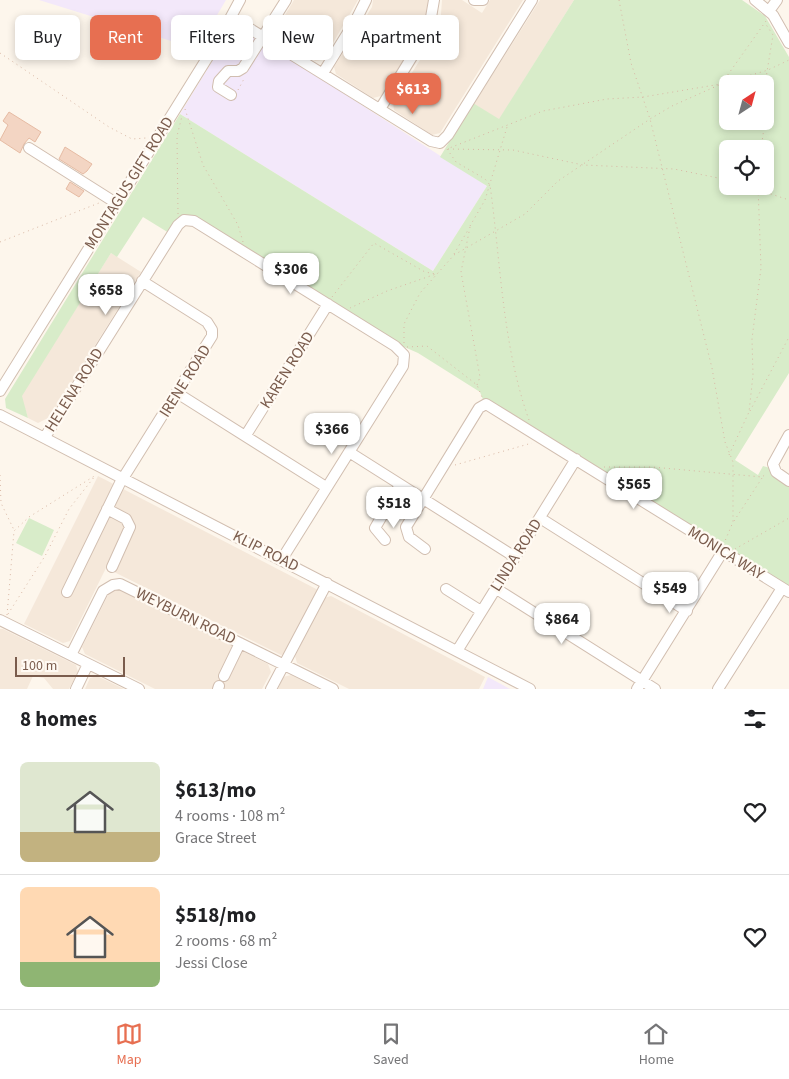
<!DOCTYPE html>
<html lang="en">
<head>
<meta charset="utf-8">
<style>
	body { margin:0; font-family:"Source Sans 3",sans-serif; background:#f2f2f2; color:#202124; height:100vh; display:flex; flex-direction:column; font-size:19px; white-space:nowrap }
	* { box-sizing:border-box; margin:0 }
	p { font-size:16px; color:#757577 }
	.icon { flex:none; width:28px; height:28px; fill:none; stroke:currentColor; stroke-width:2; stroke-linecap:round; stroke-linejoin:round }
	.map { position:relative; height:689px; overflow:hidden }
	.side { display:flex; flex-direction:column; background:#fff; flex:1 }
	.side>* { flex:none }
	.guide { position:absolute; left:15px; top:15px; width:500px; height:45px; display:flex; gap:10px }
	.needle { width:32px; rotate:36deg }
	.tools { position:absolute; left:719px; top:75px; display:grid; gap:10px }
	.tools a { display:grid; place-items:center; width:55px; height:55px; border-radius:8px; background:#fff; box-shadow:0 2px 8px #0003; font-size:25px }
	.scale { position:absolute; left:15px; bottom:12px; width:110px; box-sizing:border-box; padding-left:5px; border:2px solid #7a5c4d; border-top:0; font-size:14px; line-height:18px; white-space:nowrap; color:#7a5c4d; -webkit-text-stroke:4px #fffaf3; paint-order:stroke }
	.price { position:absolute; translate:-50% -42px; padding:0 11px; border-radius:10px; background:#fff; color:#222; font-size:16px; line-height:32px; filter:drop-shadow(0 1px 2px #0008) }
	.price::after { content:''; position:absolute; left:50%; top:30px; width:15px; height:11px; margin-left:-8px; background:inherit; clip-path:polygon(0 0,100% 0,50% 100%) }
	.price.active { background:#e76f51; color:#fff }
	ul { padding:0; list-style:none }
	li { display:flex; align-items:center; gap:15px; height:125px; padding:0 20px }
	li+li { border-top:1px solid #e0e0e0 }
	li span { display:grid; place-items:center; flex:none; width:140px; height:100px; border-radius:8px; color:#555 }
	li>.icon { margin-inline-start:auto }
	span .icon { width:60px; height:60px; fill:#fffc; stroke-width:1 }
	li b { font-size:21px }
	h2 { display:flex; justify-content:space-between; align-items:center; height:60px; padding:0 20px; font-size:21px }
	.tag { padding:0 18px; border-radius:8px; background:#fff; box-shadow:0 2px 8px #0003; font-size:18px; line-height:45px }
	.tag.active { background:#e76f51; color:#fff }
	.dock { display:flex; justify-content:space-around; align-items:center; height:70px; border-top:1px solid #e0e0e0; background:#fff; font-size:14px; color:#757577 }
	.dock a { display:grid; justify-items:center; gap:2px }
	.dock .active { color:#e76f51 }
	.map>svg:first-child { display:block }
	.residential { fill:#f5e8da }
	.education { fill:#f3e8fa }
	.green { fill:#d8ecc9; fill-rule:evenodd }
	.building { fill:#f3d5c3; stroke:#e6bba3 }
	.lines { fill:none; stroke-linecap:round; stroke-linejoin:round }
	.minor-casing { stroke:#d1beb0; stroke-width:12 }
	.path { stroke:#d9b8a5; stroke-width:1; stroke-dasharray:1 4; stroke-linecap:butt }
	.minor { stroke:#fff; stroke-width:10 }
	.labels { text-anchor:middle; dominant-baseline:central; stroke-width:4.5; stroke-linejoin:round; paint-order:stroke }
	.street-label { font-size:16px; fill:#7a5c4d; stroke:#fffaf3 }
</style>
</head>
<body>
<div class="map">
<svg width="789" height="689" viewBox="0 0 789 689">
	<rect width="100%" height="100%" fill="#fdf6ec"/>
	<path class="residential" d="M294 0H358L323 60 315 61 277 37 276 30Z
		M373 0H428L425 25 381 96 373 98 336 74 334 67 372 7Z
		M442 0H462L482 13 490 0H523L440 133 432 135 394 110 393 103 440 28Z
		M540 0H574L499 120 474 104Z
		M111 253 141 272 50 417 38 423 28 418 21 396Z
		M98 476 320 591 288 653 281 655 106 568 70 641 63 643 24 624Z
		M117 589 268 664 271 672 262 689H155L85 654 82 647 110 591Z
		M331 596 485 677 479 689H349L297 663 295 656 324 598Z
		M0 629H3L76 665 78 672 69 689H53L44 678 33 676 27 689H0Z
		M291 675 319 689H278L283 677Z
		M97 676 124 689H85L90 678Z"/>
	<path class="education" d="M39 0H226L197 49Z
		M241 27 487 186 433 271 180 114 232 29Z
		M488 677 510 689H483Z"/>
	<path class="green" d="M574 0H742L765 16 789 57V373L735 460 758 475 763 466 770 468 789 485V590L484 402 480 392 418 353 402 346 196 218 169 233 143 217 117 257 111 253 22 396 28 418 6 408 5 399 180 114 433 271 487 186 440 157 473 103 499 119ZM728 84H765V121H728ZM728 149H765V186H728Z
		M29 518 54 530 42 556 16 543Z"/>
	<path class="building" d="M9 112 41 132 35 142 29 138 24 144 20 153 0 140 8 125 3 121Z
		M65 147 92 164 87 171 83 174 59 159Z
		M70 182 84 191 79 197 66 189Z"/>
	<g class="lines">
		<defs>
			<path id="minor" d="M474 0H483
				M755 0 773 15 789 43
				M769 11 777 0
				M231 17 431 141 440 143 448 135 532 0
				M239 45 252 53
				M323 73 357 18 366 0
				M231 95 218 87 219 81 228 71H238L243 68 286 0
				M380 109 429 29 434 0
				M29 148 116 203
				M0 391 219 39 240 0
				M177 393 326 487
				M0 415 530 689
				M246 435 328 304
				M789 435 773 464 776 472 789 481
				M45 437 178 225 184 220 194 221 395 346 404 355 403 366 282 559
				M349 452 515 557
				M107 509 126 519 130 527 112 567
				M540 518 687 611
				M385 540 375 528 400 485
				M425 549 409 537 406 527 479 408 486 404 789 592
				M495 588 655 689
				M446 589 481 611
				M67 592 120 483 212 336V330L207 322 142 281
				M0 620 139 689
				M457 651 576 459
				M71 655 103 591 113 585 120 584 333 689
				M224 676 240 643
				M76 689 88 664
				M218 689 219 686
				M271 689 327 583
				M637 689 723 551
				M718 689 782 588"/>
		</defs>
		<use href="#minor" class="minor-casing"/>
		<path class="path" d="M619 0 631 63 650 119 712 368 725 442 733 462V522L725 541
			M0 53 109 127 132 139 146 138
			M722 83 766 21
			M765 84 773 35 765 23
			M765 88 768 103 765 120
			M238 90 245 77
			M185 109 203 165 238 225 243 242
			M448 149 513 150 583 165 674 169 728 180
			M761 149 765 121
			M747 186 789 200
			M178 214 177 136 182 116
			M470 226 485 200 507 127
			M470 227 461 272 480 377 477 385
			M0 242 99 203
			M454 254 468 230
			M332 297 374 243 425 272 436 274 387 291 350 308
			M404 343V324L420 293 454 255 525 214 558 181 650 119 672 106 719 85
			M407 347 427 346 477 385 482 397
			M750 411 789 337
			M529 420C502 344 501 264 490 185L485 179 456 162 447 149 543 111 607 99 643 97 721 84 768 70 789 60
			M729 455 749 412 753 375 752 339 761 268 758 186
			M455 465 532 443
			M604 467H652L762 477 766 474
			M0 475 1 503 14 530
			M734 521 762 478
			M735 549 789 518
			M8 614 45 556 69 509 95 476
			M7 615 14 531 29 517 96 475"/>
		<use href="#minor" class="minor"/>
	</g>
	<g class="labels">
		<g class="street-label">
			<text transform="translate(129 183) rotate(-58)">MONTAGUS GIFT ROAD</text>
			<text transform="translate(287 370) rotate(-58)">KAREN ROAD</text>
			<text transform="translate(185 381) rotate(-58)">IRENE ROAD</text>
			<text transform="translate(74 390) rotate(-58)">HELENA ROAD</text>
			<text transform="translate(266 551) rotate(27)">KLIP ROAD</text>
			<text transform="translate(726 553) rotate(32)">MONICA WAY</text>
			<text transform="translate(516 555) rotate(-58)">LINDA ROAD</text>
			<text transform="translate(186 616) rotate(26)">WEYBURN ROAD</text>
		</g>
	</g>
</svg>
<div class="tools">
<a><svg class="needle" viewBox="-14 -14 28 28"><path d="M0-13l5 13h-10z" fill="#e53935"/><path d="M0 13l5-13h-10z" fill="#757577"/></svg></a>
<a><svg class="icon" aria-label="locate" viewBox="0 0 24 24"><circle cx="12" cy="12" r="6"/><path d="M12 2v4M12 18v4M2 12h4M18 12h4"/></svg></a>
</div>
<div class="scale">100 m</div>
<b class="price active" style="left:413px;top:115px">$613</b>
<b class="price" style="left:291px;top:295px">$306</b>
<b class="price" style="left:106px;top:316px">$658</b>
<b class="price" style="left:332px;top:455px">$366</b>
<b class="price" style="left:634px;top:510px">$565</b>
<b class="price" style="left:394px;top:529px">$518</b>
<b class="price" style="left:670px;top:614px">$549</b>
<b class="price" style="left:562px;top:645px">$864</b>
<div class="guide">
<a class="tag">Buy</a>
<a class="tag active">Rent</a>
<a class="tag">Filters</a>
<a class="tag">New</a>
<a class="tag">Apartment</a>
</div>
</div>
<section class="side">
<h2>8 homes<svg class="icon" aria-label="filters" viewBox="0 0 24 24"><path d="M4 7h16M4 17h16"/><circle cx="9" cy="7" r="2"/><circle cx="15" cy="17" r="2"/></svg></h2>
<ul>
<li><span style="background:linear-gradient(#dfe7d0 70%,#c2b280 0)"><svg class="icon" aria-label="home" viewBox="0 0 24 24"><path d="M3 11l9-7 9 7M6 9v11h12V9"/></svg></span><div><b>$613/mo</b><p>4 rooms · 108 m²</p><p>Grace Street</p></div><svg class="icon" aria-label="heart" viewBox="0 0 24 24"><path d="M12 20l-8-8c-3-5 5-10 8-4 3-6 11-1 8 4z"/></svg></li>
<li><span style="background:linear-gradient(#ffd9b3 75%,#8fb573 0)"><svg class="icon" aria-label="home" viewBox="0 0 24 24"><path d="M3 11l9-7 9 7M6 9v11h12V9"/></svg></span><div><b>$518/mo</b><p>2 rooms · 68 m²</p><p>Jessi Close</p></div><svg class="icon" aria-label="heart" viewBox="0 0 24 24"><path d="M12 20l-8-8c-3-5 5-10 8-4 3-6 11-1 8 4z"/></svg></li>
</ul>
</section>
<nav class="dock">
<a class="active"><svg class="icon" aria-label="map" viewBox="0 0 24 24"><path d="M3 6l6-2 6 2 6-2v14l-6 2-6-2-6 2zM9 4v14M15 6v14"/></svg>Map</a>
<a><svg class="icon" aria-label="saved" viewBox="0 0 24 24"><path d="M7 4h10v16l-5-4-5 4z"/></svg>Saved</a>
<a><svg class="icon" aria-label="home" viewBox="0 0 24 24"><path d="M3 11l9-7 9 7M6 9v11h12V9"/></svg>Home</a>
</nav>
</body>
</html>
